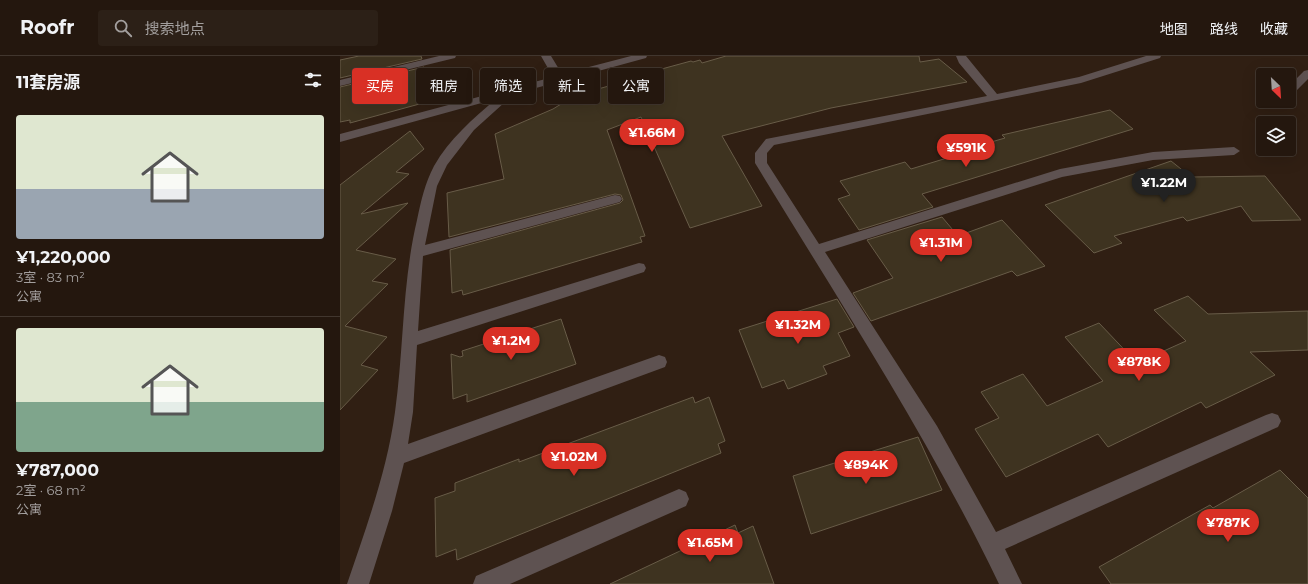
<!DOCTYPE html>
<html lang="zh">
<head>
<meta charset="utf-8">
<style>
	body { margin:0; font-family:Montserrat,"Noto Sans SC",sans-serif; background:#2c2017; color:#f1f3f6; height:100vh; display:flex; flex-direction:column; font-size:15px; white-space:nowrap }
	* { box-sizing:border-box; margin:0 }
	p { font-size:13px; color:#a39f9e }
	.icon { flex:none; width:22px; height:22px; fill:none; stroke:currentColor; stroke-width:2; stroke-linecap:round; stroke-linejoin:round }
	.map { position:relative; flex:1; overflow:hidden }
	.drawer { display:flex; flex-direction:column; background:#24170e; width:340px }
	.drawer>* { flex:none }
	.top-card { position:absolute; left:12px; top:12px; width:380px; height:36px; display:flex; gap:8px }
	.needle { width:26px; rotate:155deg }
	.tools { position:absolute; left:916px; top:12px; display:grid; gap:8px }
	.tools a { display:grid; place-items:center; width:40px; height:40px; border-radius:4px; background:#24170e; box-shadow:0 4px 16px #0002,0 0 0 1px #41362e; font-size:20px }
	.price { position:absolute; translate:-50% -34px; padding:0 9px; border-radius:14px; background:#d93025; color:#fff; font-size:13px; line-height:26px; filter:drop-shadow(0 1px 2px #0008) }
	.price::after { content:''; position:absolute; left:50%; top:24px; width:12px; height:9px; margin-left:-6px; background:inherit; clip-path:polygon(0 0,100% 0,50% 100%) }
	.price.current { background:#222; color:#fff }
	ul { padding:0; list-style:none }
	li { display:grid; align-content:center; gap:8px; height:212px; padding:0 16px }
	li+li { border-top:1px solid #41362e }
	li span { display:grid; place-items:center; height:124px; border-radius:4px; color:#555 }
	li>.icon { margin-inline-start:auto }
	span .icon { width:72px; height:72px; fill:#fffc; stroke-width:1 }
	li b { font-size:17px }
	h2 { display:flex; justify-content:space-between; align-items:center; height:48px; padding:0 16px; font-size:17px }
	.pill { padding:0 14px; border-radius:4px; background:#24170e; box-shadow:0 4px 16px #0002,0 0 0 1px #41362e; font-size:14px; line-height:36px }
	.pill.current { background:#d93025; color:#fff }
	header { display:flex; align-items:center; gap:24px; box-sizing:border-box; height:56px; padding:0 20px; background:#24170e; border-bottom:1px solid #41362e }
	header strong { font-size:19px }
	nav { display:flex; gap:22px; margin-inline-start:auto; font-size:14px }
	.search { width:280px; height:36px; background:#2c2017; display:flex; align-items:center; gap:10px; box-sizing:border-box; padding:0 14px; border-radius:4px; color:#a39f9e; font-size:15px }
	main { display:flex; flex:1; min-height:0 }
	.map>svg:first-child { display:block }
	.building { fill:#3e3320; stroke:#685c48 }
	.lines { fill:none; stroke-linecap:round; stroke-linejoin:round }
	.service { fill:#5e5251; fill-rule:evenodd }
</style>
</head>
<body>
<header>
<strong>Roofr</strong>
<div class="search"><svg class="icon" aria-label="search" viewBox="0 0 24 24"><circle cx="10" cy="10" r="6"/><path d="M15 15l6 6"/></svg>搜索地点</div>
<nav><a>地图</a><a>路线</a><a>收藏</a></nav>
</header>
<main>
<section class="drawer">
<h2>11套房源<svg class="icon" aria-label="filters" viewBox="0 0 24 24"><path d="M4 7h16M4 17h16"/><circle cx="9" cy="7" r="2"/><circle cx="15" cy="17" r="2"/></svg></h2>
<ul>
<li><span style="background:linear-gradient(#dfe7d0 60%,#9aa5b1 0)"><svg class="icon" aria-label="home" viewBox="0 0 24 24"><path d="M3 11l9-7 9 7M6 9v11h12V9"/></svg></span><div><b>¥1,220,000</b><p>3室 · 83 m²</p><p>公寓</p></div></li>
<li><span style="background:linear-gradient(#dfe7d0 60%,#7fa58c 0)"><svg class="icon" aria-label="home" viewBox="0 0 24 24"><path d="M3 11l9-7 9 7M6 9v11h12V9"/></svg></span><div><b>¥787,000</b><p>2室 · 68 m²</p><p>公寓</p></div></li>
</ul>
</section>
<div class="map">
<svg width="968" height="528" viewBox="0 0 968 528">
	<rect width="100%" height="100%" fill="#301f13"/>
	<path class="building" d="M19 0H81L82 3 0 22V4Z
		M386 0H579L580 6 599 3 627 26 491 52 382 80 422 150 350 172 301 61 267 74 305 180 300 181 302 186 123 239 122 234 112 237 110 194 280 147 283 144 281 139 275 138 109 181 107 137 164 123 155 78 213 53 226 45 229 40 236 37 247 36 287 25 285 23 351 5 353 6 360 4 362 7Z
		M84 11 94 44 10 67V64L0 66V31Z
		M770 54 793 73 582 138 593 151 519 174 498 143 510 139 500 125 565 106 571 113 630 95 627 93 665 82 662 79Z
		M70 75 84 93 56 116 69 118 21 158 68 147 16 194 56 203 32 225 48 228 5 270 47 281 21 309 38 314 0 354V129Z
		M831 105 851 121 925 120 961 164 912 165 901 150 847 165 843 161 774 180 782 187 754 197 705 149Z
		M602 161 618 180 662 164 705 210 677 220 672 215 531 265 513 237 553 222 527 184Z
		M848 240 868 258 968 255V294L910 296 935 319 866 352 861 346 768 391 758 378 666 421 635 373 659 362 641 336 683 318 707 350 763 325 725 281 759 267 797 307 846 285 814 254Z
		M497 243 514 271 498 277 510 300 483 310 487 318 448 333 444 324 422 332 399 274Z
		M221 263 236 308 127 346V338L113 343 111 298 120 301 123 300 122 295Z
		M353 341 355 347 369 341 385 385 378 388 381 397 117 504 116 493 96 501 95 442 115 435V427L179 403V406Z
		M578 381 602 434 471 478 453 420Z
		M940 414 968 442V528H771L759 511 870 449 873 452Z
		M395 469 398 477 413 470 434 528H270Z"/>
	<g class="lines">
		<path class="service" d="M99 0H116L115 2 0 30V24Z
			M201 0H211L222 18 291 0H307L306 2 174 38 134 74 107 109 97 130 85 189 275 139 280 140 282 143 280 146 83 200 78 275 299 207 304 208 306 212 304 216 77 289 73 356 68 388 319 299 325 301 327 306 325 311 64 407 52 455 29 528H7C26 472 47 415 55 356 64 292 62 227 77 164 81 145 85 127 94 110 109 83 133 63 156 43L0 86V78L213 21Z
			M616 0H626L657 38 739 21 806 0H821L820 2 741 27 434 89 427 97V107L479 188 720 113 813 96 894 91 900 95 894 99 813 104 722 121 485 196 597 370 656 476 926 359 932 357 938 359 941 365 938 371 665 493 682 528H659C589 382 499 245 415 107V97L426 83 647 40 619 7Z
			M968 14V23L954 37 949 38V30L964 15Z
			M339 433 346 436 349 443 346 450 170 528H133L136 520Z"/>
	</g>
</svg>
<div class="tools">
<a><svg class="needle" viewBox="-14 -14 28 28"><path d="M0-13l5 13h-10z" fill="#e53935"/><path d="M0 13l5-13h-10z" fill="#a39f9e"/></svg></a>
<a><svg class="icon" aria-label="layers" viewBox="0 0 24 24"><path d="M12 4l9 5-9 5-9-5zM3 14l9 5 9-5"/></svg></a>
</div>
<b class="price" style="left:312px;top:97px">¥1.66M</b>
<b class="price" style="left:626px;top:112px">¥591K</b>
<b class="price current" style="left:824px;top:147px">¥1.22M</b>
<b class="price" style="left:601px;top:207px">¥1.31M</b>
<b class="price" style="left:458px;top:289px">¥1.32M</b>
<b class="price" style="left:171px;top:305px">¥1.2M</b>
<b class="price" style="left:799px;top:326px">¥878K</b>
<b class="price" style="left:234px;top:421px">¥1.02M</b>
<b class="price" style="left:526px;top:429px">¥894K</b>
<b class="price" style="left:888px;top:487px">¥787K</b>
<b class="price" style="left:370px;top:507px">¥1.65M</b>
<div class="top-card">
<a class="pill current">买房</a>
<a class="pill">租房</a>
<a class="pill">筛选</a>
<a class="pill">新上</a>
<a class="pill">公寓</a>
</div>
</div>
</main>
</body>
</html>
